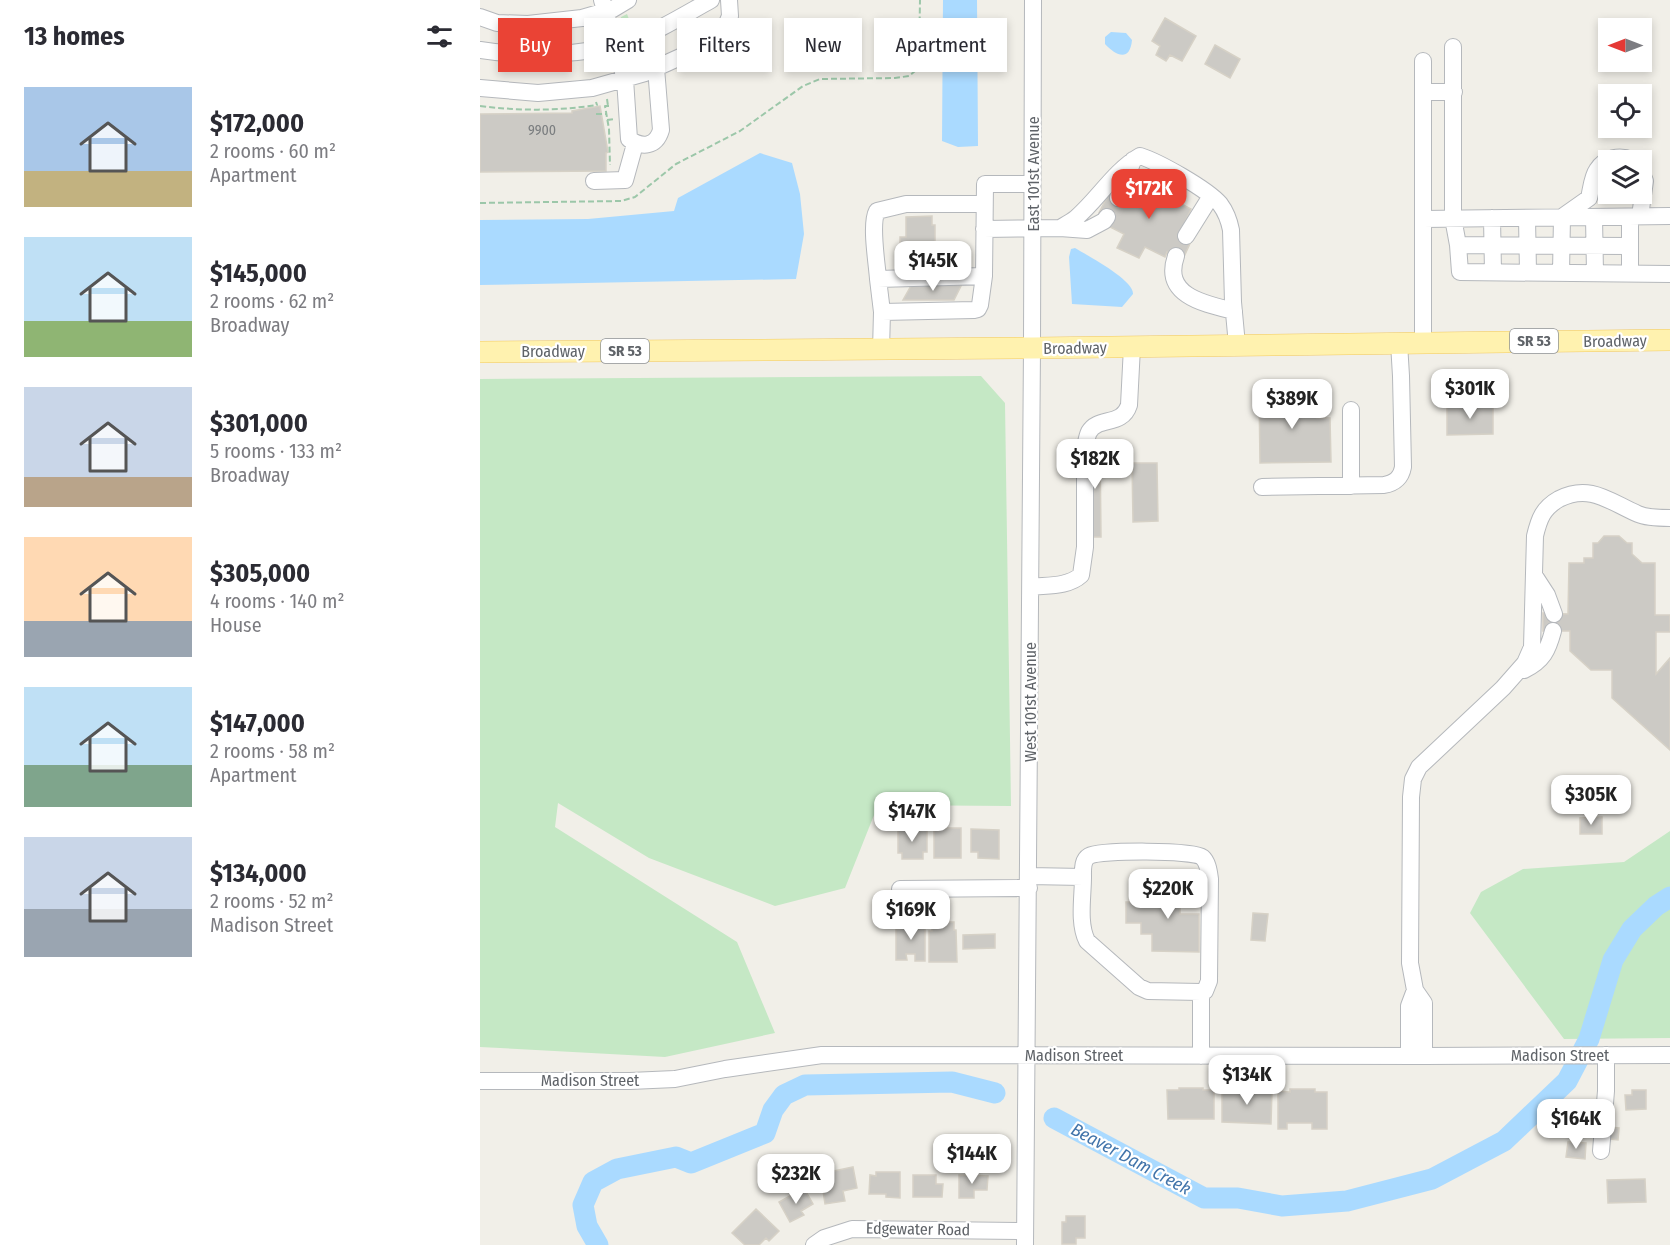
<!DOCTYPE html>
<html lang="en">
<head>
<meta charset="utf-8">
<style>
	body { margin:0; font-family:"Fira Sans Condensed",sans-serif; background:#f7f7f7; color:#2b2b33; height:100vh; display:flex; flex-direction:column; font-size:22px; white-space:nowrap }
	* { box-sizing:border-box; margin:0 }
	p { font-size:20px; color:#7c7c81 }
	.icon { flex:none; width:33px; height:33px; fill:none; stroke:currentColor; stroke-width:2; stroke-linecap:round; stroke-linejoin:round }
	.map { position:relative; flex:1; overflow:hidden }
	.sheet { display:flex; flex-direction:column; background:#fff; width:480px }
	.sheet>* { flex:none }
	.hud { position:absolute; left:18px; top:18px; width:570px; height:54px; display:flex; gap:12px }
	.needle { width:39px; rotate:270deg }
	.buttons { position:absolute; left:1118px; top:18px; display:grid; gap:12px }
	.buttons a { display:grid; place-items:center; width:54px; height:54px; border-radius:0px; background:#fff; box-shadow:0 3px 9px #0003; font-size:30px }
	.price { position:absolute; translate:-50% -51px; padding:0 14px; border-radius:12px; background:#fff; color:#222; font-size:20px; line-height:39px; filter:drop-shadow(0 2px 3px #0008) }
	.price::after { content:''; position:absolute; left:50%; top:36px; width:18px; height:14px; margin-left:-9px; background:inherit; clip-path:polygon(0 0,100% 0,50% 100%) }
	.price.on { background:#ea4335; color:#fff }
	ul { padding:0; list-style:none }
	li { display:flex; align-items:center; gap:18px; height:150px; padding:0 24px }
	li span { display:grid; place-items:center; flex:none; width:168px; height:120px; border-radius:0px; color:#555 }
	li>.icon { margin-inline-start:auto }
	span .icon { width:72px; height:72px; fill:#fffc; stroke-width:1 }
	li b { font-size:26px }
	h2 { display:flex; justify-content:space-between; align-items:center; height:72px; padding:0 24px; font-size:26px }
	.tag { padding:0 21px; border-radius:0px; background:#fff; box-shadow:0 3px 9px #0003; font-size:21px; line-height:54px }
	.tag.on { background:#ea4335; color:#fff }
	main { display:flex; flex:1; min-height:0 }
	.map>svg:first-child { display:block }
	.green { fill:#c5e8c5 }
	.water { fill:#aadaff }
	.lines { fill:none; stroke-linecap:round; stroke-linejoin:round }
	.river { stroke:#aadaff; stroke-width:21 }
	.building { fill:#cccac5; stroke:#d6d1c6; stroke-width:1.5 }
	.minor-casing { stroke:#b5b8bc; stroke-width:18 }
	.major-casing { stroke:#f2c960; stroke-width:22 }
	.path { stroke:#9cc7a9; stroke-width:2; stroke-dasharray:6 3; stroke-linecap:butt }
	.minor { stroke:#fff; stroke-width:16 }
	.major { stroke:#fff2af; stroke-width:21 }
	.labels { text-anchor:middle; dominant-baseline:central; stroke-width:4.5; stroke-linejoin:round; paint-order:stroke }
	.number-label { font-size:14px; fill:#7a7d7f }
	.shield { fill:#fff; stroke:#8f9295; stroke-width:1.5 }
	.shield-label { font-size:15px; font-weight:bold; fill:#5f6368 }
	.street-label { font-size:16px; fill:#5f6368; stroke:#fff }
	.water-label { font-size:18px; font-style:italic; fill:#4174aa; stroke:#fff }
</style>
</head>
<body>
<main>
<section class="sheet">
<h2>13 homes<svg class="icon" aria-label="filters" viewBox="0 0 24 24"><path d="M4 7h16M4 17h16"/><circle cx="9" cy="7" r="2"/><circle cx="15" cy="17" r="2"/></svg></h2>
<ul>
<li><span style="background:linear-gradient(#a9c7e8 70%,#c2b280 0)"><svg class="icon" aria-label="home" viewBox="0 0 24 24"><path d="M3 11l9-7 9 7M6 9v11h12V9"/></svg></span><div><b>$172,000</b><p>2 rooms · 60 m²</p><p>Apartment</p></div></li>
<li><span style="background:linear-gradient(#bfe0f5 70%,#8fb573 0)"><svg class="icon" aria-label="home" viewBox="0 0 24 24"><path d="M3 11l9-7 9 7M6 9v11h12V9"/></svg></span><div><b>$145,000</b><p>2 rooms · 62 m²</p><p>Broadway</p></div></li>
<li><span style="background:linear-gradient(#c9d6e8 75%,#b9a48a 0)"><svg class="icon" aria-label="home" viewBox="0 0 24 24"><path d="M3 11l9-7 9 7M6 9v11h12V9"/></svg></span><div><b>$301,000</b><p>5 rooms · 133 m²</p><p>Broadway</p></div></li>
<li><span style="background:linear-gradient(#ffd9b3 70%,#9aa5b1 0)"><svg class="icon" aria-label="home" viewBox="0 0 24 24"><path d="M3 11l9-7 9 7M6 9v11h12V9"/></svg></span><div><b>$305,000</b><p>4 rooms · 140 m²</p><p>House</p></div></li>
<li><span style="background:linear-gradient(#bfe0f5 65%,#7fa58c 0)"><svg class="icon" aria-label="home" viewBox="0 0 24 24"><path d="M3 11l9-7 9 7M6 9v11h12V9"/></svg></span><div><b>$147,000</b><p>2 rooms · 58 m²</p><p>Apartment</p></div></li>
<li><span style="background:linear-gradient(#c9d6e8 60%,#9aa5b1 0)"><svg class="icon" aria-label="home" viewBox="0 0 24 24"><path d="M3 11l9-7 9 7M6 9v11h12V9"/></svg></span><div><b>$134,000</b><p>2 rooms · 52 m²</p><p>Madison Street</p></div></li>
</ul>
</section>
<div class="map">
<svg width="1190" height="1245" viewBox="0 0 1190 1245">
	<rect width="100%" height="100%" fill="#f1efe8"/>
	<path class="green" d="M147 14 154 32 150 35 143 33 140 22 141 17Z
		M501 376 525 403 531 806 398 805 365 888 295 906 169 858 78 803 75 827 257 942 295 1033 185 1057 0 1047V379Z
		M1190 831V1038L1084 1039 990 913 1001 892 1043 869 1144 862Z"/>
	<path class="water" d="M463 0H497L498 146 478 147 462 141Z
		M631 32 646 33 652 40C650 62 636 56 625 44V37Z
		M280 153 312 163 320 194 324 234 316 279 0 285V220L108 219 194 211 198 198Z
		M595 248C608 256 654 280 653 294L642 307 592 304 589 257 591 249Z"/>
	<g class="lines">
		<path class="river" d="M574 1118 724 1198H758L802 1206 867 1201 952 1179 1024 1141 1087 1081 1109 1039 1133 960 1152 929 1176 906 1190 897
			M118 1245 107 1226 103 1205 113 1182 137 1169 196 1157 211 1163 285 1133 293 1110 304 1095 325 1085 472 1082 515 1093"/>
	</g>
	<path class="building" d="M685 18 716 36 702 61 690 55 686 61 676 55 680 46 672 41Z
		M735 45 760 59 750 78 725 64Z
		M120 106 128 152 126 153V171L0 172V114L92 113V111Z
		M655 179 669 185 671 181 699 194 696 201 711 209 700 233 712 239 703 259 687 252 685 257 665 247 659 258 637 248 644 234 630 227 633 220 619 213 629 193 645 201Z
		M452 216V225H455V254H452V261H446V265H423V247H420V237H426V217Z
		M432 284H482L474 300H423Z
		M823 391V405L837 404V418H850L851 462 780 463 779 392Z
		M967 405 1013 406V434L967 435Z
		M609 444H620L621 537H610Z
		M652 463H677L678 521 653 522Z
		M1124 536H1139L1147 543H1152V554L1162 563H1175V615H1190V632H1176V674L1190 658V750L1132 698V670H1111L1090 651V631H1063V613L1088 614 1089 563H1104V558H1113V543H1118Z
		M1122 817V834H1100V818Z
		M454 828H481V858H454Z
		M418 829H447V852H443V859H422V853H418Z
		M491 829 519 830V859L498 858V852H491Z
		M697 882H719V897H700V914H719V952L672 951V934H661V923H646V902H666V895H697Z
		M773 913 788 914 785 941 771 940Z
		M445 922V961H435V954H426L427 960H416V929H419V923Z
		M452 922H474V930H476L477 962H449V931H452Z
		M515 934V948L483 949V935Z
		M699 1088H723V1090H734V1119H688L687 1090H699Z
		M754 1089 792 1090 791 1124 742 1122V1092H754Z
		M810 1089H835V1092H847V1129H832V1123H807V1129H798V1091L810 1092Z
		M1152 1090H1166V1109L1146 1110 1145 1095H1152Z
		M1130 1127 1139 1128 1138 1140 1130 1139Z
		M1088 1142 1106 1143 1105 1159 1086 1157Z
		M373 1167 377 1188 363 1191 365 1201 345 1204 343 1191 348 1190 344 1173Z
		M396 1172H420V1198L406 1197V1194H389L390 1175 396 1176Z
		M433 1175H456V1184H463L462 1197H433Z
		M479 1175 508 1176 507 1190H494V1198H479Z
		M1165 1179 1166 1202 1128 1203 1127 1180Z
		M324 1188 333 1204 321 1211 324 1215 310 1222 299 1202Z
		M276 1209 299 1231 289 1241 286 1238 279 1245H265L252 1233Z
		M586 1216H605V1238H596V1244H582V1222H586Z"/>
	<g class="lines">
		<defs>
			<path id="minor" d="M122 0 145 79 149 139C162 148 176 147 181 130L176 68
				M0 17 17 23 48 24 102 18 133 9 148 0
				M973 47V218L978 245 980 272 1190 274
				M0 50C45 57 104 56 148 42 177 32 204 15 231 0
				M943 61V342
				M0 88 58 93 112 88 165 73 209 53 243 33 250 16 249 0
				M943 92H974
				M114 181 145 180 155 144
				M638 198 646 181 653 160
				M1160 216 1165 181 1161 171
				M1114 217 1115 273
				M1012 218 1013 272
				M1047 218 1048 272
				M943 219 1190 216
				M580 228C585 225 591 222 596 218 619 198 634 171 660 156 679 162 727 189 740 204 746 212 749 220 751 230L753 302 757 345
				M504 229 580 228 607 230 624 221 627 217
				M706 236 731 196
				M978 245 1150 246
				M696 256C682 296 725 304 754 311
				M1081 273 1082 217 1109 198C1111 190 1112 177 1117 170 1125 157 1140 155 1152 160
				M1150 273V217
				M398 279C397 263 390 224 397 211L426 204H504
				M402 312 494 310 498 309 500 305 504 276
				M401 350 402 312 398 279 504 276 505 184H552
				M871 410V486
				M782 487 904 485C915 483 921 478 923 467L921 376 919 343
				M1054 575 1067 595 1074 614
				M551 587C567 585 588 587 601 575L605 547V447C606 443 607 436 609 432 618 416 642 427 649 405L652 347
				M1044 670C1063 661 1068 650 1073 631
				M549 876 603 877C603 897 598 923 607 941L659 987 668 991 721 992V1056
				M603 877C603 870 602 860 609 856 620 850 713 850 722 857 728 862 729 872 730 879L729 981 725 991 721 992
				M420 889 549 888
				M929 1056V1006L935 990
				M944 1056V1003L935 990 930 963 931 797 933 779 939 767 1023 688 1045 663 1052 647 1055 536C1059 519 1063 508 1079 499 1110 483 1130 502 1158 514 1167 518 1180 518 1190 518
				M0 1081H150L195 1079 245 1069 342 1055 944 1056 1190 1055
				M1121 1151 1126 1091V1055
				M334 1245 344 1238 372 1229 545 1231
				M545 1245 552 348 553 0"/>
			<path id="major" d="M0 352 552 348 1190 340"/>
		</defs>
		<use href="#minor" class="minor-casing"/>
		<use href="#major" class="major-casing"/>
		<path class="path" d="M127 99 128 106
			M0 106C41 111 76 111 117 105L116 102
			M129 106H125L129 129 130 165
			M116 114H126
			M127 120 135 119
			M0 203 141 201 155 197 196 164 260 131 323 86 340 79 415 78 429 76 435 71 439 57 440 0"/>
		<use href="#minor" class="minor"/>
		<use href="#major" class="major"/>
	</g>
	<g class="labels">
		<g class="number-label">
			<text x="62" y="130">9900</text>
		</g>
		<g class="shield">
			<rect x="1030" y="329" width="48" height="24" rx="4.5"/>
			<rect x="121" y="339" width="48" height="24" rx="4.5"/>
		</g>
		<g class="shield-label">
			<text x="1054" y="341">SR 53</text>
			<text x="145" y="351">SR 53</text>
		</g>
		<g class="street-label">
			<text transform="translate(553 174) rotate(-90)">East 101st Avenue</text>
			<text transform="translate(1135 341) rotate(-1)">Broadway</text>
			<text transform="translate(595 348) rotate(-1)">Broadway</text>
			<text x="73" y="351">Broadway</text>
			<text transform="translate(550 702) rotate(-90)">West 101st Avenue</text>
			<text x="594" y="1055">Madison Street</text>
			<text x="1080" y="1055">Madison Street</text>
			<text x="110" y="1080">Madison Street</text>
			<text transform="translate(438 1229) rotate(1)">Edgewater Road</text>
		</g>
		<g class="water-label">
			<text transform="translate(651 1159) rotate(28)">Beaver Dam Creek</text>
		</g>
	</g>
</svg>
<div class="buttons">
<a><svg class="needle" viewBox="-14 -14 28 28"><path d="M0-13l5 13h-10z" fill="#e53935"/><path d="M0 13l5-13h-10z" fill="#7c7c81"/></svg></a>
<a><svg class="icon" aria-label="locate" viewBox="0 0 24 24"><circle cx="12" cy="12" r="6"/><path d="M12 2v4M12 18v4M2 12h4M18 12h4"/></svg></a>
<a><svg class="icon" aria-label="layers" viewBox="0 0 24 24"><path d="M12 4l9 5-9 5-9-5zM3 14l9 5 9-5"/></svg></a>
</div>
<b class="price on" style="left:669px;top:220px">$172K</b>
<b class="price" style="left:453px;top:292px">$145K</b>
<b class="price" style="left:990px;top:420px">$301K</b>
<b class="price" style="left:812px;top:430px">$389K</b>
<b class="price" style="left:615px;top:490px">$182K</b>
<b class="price" style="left:1111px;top:826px">$305K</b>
<b class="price" style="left:432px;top:843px">$147K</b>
<b class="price" style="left:688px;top:920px">$220K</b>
<b class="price" style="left:431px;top:941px">$169K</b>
<b class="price" style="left:767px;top:1106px">$134K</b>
<b class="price" style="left:1096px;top:1150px">$164K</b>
<b class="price" style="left:492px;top:1185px">$144K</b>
<b class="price" style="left:316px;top:1205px">$232K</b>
<div class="hud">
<a class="tag on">Buy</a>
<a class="tag">Rent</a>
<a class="tag">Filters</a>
<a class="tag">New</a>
<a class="tag">Apartment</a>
</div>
</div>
</main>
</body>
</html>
